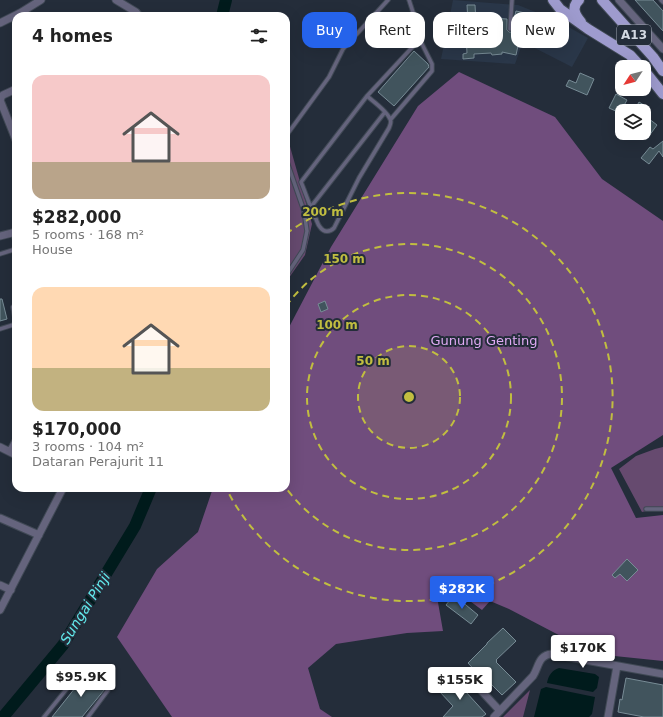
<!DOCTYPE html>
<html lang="en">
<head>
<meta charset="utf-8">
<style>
	body { margin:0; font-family:"DejaVu Sans",sans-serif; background:#f6f6f6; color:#222; height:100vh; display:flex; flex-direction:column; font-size:15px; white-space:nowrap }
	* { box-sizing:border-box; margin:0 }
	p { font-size:13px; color:#767676 }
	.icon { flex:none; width:22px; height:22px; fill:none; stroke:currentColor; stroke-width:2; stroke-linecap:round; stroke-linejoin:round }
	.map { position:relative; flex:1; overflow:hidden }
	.side { position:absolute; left:12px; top:12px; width:278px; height:480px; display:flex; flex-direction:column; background:#fff; border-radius:12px; box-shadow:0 4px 16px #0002 }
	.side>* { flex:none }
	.banner { position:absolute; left:302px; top:12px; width:301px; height:36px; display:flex; gap:8px }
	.needle { width:26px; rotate:234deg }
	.fabs { position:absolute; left:615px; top:60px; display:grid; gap:8px }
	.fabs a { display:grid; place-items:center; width:36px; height:36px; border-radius:8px; background:#fff; box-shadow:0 4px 16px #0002; font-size:20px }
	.price { position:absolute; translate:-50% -34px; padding:0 9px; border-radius:4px; background:#fff; color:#222; font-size:13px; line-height:26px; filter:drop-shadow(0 1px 2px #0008) }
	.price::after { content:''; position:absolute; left:50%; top:24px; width:12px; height:9px; margin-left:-6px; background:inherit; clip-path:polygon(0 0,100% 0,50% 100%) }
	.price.active { background:#2563eb; color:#fff }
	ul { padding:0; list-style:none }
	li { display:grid; align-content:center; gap:8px; height:212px; padding:0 20px }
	li span { display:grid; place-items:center; height:124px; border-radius:12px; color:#555 }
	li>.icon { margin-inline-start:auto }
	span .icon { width:72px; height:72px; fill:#fffc; stroke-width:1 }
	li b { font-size:17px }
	h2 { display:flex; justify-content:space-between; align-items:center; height:48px; padding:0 20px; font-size:17px }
	.tag { padding:0 14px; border-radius:12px; background:#fff; box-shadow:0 4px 16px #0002; font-size:14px; line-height:36px }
	.tag.active { background:#2563eb; color:#fff }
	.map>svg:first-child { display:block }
	.built { fill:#2a3749 }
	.green { fill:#664a6f }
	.forest { fill:#704d7d }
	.water { fill:#001b1c }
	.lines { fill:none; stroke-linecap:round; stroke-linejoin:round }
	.river { stroke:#001b1c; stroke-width:12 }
	.building { fill:#41545d; stroke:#788c96 }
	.service-casing { stroke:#404955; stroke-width:5.5 }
	.minor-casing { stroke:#404955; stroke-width:9 }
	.primary-casing { stroke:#404955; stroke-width:12 }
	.service { stroke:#65647d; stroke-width:3.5 }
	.minor { stroke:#65647d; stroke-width:7 }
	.primary { stroke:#9e9bce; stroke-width:10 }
	.ring { fill:none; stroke:#c1be40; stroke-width:2; stroke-dasharray:7 5 }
	.labels { text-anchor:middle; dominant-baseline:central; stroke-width:4; stroke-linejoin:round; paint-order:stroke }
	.shield { fill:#242d3a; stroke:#9ea5b0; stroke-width:1 }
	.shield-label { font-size:12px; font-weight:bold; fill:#d3d9e2 }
	.park-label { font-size:13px; fill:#e0aaf4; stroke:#242d3a }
	.water-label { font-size:14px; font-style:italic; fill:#62e8eb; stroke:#242d3a }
	.centre { fill:#c1be40; stroke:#242d3a; stroke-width:2 }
	.ring-label { font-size:12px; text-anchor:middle; font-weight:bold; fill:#c1be40; stroke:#242d3a; stroke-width:4; stroke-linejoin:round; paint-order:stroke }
</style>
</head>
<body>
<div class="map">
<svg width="663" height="717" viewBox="0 0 663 717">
	<rect width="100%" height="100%" fill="#242d3a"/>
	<path class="built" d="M453 0 518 5 558 21 588 38 572 67 523 42 515 64 441 59Z"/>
	<path class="green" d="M286 142 289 143 312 224 305 255 286 282Z
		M663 447V507L642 512 619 469 636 456 655 449Z
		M530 690 523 717H503Z"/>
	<path class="forest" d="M459 72 555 117 602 179 663 221V435L611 468 636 518 663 515V661L595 654 509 609 490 601 482 610 451 587 436 591 443 631 407 633 336 644 308 668 320 709 332 717H172L117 637 157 569 198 532 213 488H286V333L331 247 418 106Z"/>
	<path class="water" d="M559 668 595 674 599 677 597 688 593 692 547 683C548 676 552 670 559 668Z
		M546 687 595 697 592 714 589 717H534L541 689Z"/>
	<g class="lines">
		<path class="river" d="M222 16 226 0
			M3 717 63 645 135 526 151 488"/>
	</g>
	<path class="building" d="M635 0H653L663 11V31Z
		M467 5H475L476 22H468Z
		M516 11 525 13 516 55 502 52V54L492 55 491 53 474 54V58L463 59V54L467 53 466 34 474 33 473 29 490 27V18L507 19V30L509 32H511L513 30 514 19Z
		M414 51 428 64 429 67 394 106 378 92Z
		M580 73 594 79 587 95 566 86 569 80 576 83Z
		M616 94 627 100 620 113 609 108Z
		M639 102 647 107 645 111H634Z
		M644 115 657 125 649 136 644 132Z
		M663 141V157L659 151 649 164 641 158 650 147 653 149Z
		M0 299H2L7 319 0 321Z
		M325 301 328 309 321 312 318 304Z
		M627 559 638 570 627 581 620 574 615 578 612 575Z
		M454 595 478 615 471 624 446 605Z
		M503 628 516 641 496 660 497 661 496 662 516 682 502 695 482 675 481 677 468 663 487 644V643Z
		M87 673 105 687V689L82 717H52Z
		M456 676 469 689 466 692 486 714 482 717H443L453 706 439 691Z
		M626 678 663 685V717H644L618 712 620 699 622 700Z"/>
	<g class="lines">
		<defs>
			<path id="service" d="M661 0 663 2
				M510 29 512 0
				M367 96C374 102 387 111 390 119 392 122 390 125 389 128L359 178 334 228C330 232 324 233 320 227 318 225 317 221 316 219 310 207 306 194 301 182L367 96 419 40 420 34 409 0
				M391 119 432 71V64L419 38
				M286 136 329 77 343 49 388 0
				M286 159 304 211 307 231 303 250 286 276
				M310 208 385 112
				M13 233 16 245
				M0 254 16 249
				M16 324 13 307 16 305
				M0 329 16 324
				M646 509H663
				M44 717 82 670 87 667 92 668 105 681 108 686V690L88 717"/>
			<path id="minor" d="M116 0 136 12 139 16
				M619 0 663 49
				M0 23 20 13 41 0
				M0 100 16 140
				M0 100 2 96 3 95 16 89
				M0 236 16 232
				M0 447 16 455
				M10 452 16 441
				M0 518 39 535
				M0 585 11 590
				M0 610 63 488
				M476 685 500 711
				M494 717 533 676C539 667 538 655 552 654L663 674
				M608 717 617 666"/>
			<path id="primary" d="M553 0 560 9 588 29 630 55 641 67
				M579 0C571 7 575 15 581 22
				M602 0 653 57 663 71
				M644 70 663 94"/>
		</defs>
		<use href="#service" class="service-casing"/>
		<use href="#minor" class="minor-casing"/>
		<use href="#primary" class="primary-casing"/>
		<use href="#service" class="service"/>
		<use href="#minor" class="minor"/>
		<use href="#primary" class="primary"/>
	</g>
	<circle cx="409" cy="397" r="51" fill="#c1be40" fill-opacity=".12"/>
	<g class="ring">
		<circle cx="409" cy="397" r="51"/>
		<circle cx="409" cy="397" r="102"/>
		<path d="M286 306A153 153 0 1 1 286 488"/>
		<path d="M286 234A204 204 0 1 1 226 488"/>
	</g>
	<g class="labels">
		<rect class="shield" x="617" y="25" width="34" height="20" rx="3"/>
		<g class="shield-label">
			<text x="634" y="35">A13</text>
		</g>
		<g class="park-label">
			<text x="484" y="340">Gunung Genting</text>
		</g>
		<g class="water-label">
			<text transform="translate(85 608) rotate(-58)">Sungai Pinji</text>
		</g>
	</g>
	<circle cx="409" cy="397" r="6" class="centre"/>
	<g class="ring-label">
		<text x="323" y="216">200 m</text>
		<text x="344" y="263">150 m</text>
		<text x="337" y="329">100 m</text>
		<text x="373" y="365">50 m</text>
	</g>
</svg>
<div class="fabs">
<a><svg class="needle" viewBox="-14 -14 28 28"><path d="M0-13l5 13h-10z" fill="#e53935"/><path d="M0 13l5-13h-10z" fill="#767676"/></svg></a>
<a><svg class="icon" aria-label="layers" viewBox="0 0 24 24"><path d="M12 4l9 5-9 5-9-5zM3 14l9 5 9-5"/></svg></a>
</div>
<b class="price active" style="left:462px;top:610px">$282K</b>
<b class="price" style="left:583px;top:669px">$170K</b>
<b class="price" style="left:81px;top:698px">$95.9K</b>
<b class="price" style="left:460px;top:701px">$155K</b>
<div class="banner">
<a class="tag active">Buy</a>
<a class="tag">Rent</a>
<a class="tag">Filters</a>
<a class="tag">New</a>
</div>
<section class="side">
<h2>4 homes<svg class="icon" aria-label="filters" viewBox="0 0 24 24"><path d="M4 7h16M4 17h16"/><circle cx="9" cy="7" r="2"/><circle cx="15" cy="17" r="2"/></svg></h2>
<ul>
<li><span style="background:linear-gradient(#f6c9c9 70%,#b9a48a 0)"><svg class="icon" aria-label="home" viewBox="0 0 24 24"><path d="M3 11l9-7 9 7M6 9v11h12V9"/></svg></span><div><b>$282,000</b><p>5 rooms · 168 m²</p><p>House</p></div></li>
<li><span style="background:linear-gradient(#ffd9b3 65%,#c2b280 0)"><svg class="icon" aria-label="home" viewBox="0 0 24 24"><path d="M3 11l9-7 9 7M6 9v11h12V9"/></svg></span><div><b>$170,000</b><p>3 rooms · 104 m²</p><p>Dataran Perajurit 11</p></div></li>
</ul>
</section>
</div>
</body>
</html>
